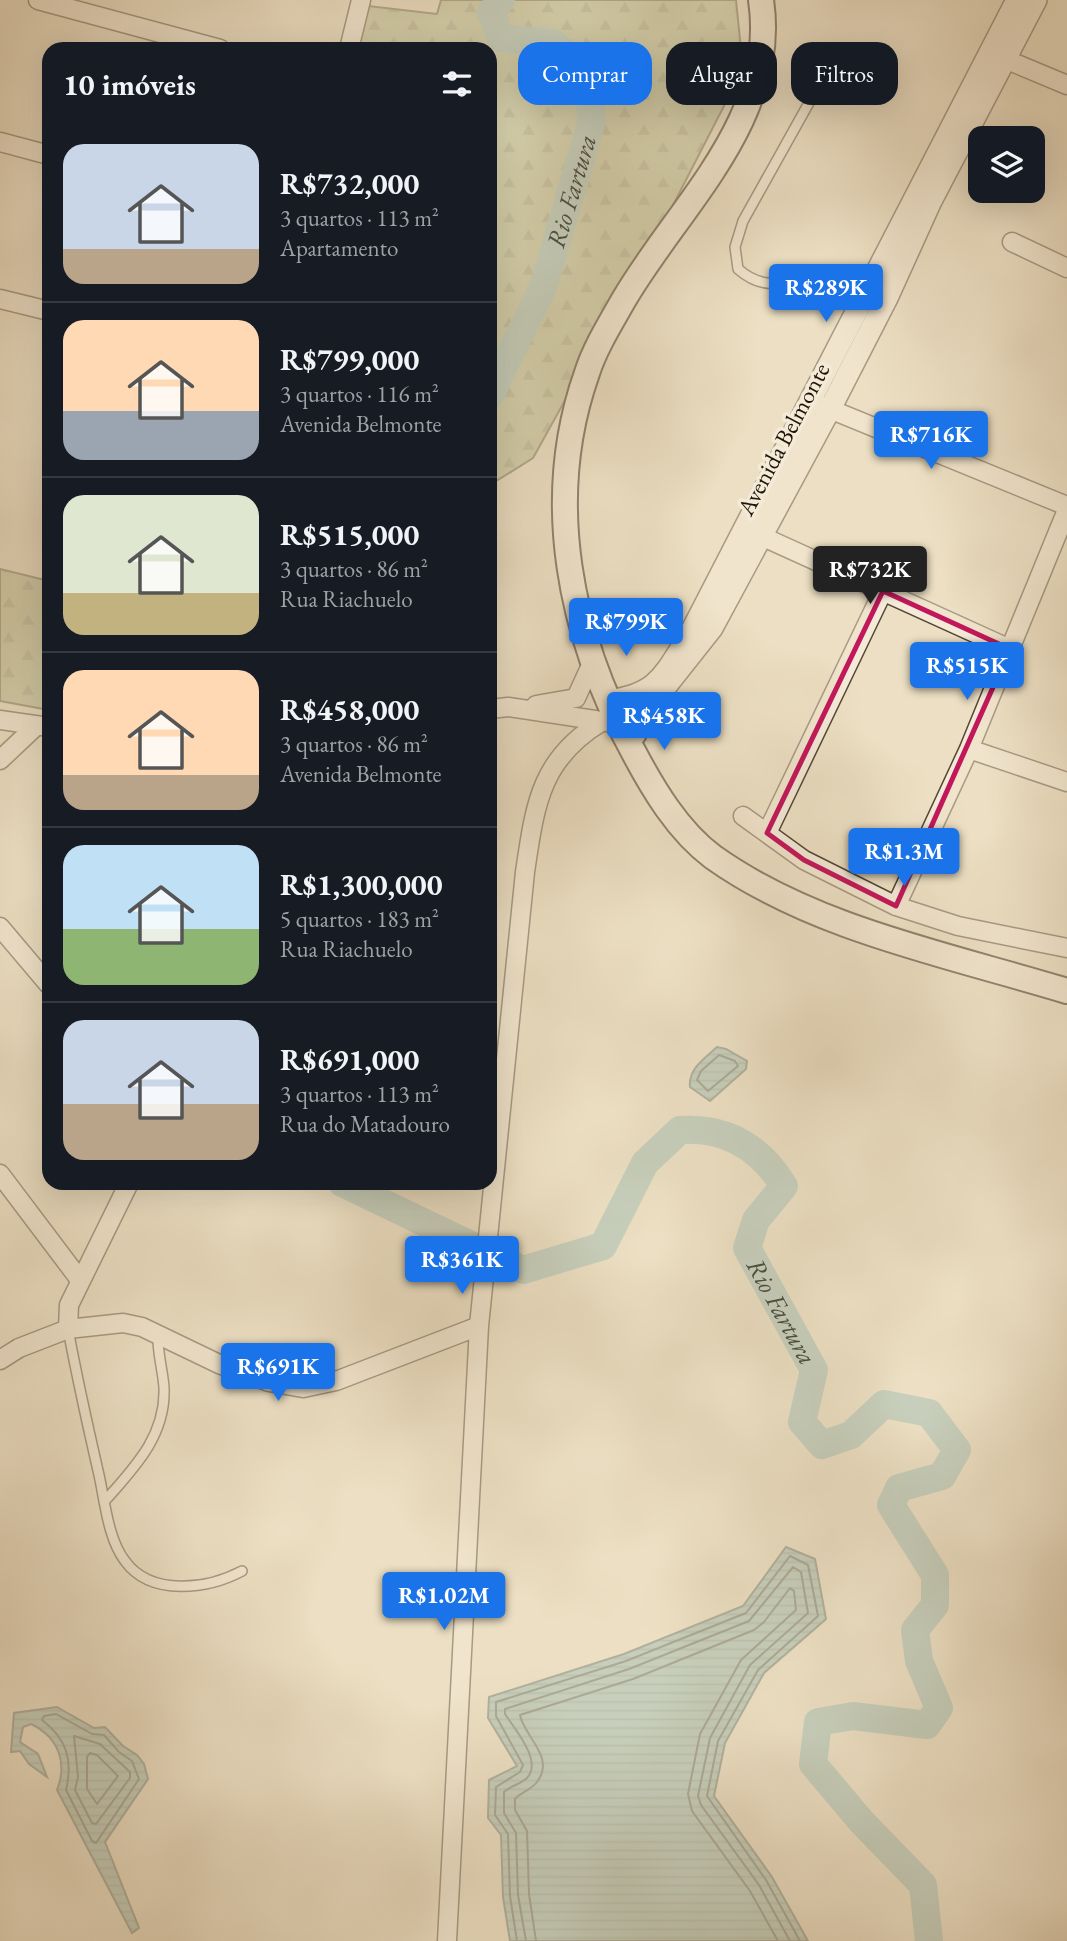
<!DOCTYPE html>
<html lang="pt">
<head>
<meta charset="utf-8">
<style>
	body { margin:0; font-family:"EB Garamond",serif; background:#242831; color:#f1f3f6; height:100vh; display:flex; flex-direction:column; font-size:26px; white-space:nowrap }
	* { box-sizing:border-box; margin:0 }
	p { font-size:23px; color:#9ea1a6 }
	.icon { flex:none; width:38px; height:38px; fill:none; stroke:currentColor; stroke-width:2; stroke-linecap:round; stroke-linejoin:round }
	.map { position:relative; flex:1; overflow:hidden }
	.panel { position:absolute; left:42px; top:42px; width:455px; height:1148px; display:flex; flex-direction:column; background:#171b24; border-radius:21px; box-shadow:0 7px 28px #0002 }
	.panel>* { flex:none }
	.hud { position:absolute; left:518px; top:42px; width:443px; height:63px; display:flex; gap:14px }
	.fabs { position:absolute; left:968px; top:126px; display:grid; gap:14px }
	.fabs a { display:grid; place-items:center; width:77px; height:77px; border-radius:14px; background:#171b24; box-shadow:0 7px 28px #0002; font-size:35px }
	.price { position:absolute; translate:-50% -60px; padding:0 16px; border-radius:7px; background:#1a73e8; color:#fff; font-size:23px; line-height:46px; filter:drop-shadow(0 2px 4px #0008) }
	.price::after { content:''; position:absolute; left:50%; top:42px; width:21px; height:16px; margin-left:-10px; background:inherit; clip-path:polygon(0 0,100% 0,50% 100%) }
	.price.active { background:#222; color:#fff }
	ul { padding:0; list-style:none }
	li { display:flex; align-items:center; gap:21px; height:175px; padding:0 21px }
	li+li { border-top:2px solid #363941 }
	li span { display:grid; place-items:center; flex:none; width:196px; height:140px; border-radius:21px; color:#555 }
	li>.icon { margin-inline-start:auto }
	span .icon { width:84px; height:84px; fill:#fffc; stroke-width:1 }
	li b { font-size:30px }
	h2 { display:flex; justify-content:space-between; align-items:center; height:84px; padding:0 21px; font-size:30px }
	.pill { padding:0 24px; border-radius:21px; background:#171b24; box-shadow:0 7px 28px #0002; font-size:24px; line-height:63px }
	.pill.active { background:#1a73e8; color:#fff }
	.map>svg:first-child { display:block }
	.forest { fill:url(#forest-firs); stroke:#6c6a4c; stroke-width:2 }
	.water { fill:url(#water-rules); stroke:#69796e; stroke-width:2 }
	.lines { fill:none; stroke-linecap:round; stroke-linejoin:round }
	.shore { stroke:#5d685c; stroke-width:2 }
	.river { stroke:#99bdb3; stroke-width:28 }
	.service-casing { stroke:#544735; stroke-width:12 }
	.minor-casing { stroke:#544735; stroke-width:21 }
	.tertiary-casing { stroke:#544735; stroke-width:24 }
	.secondary-casing { stroke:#211406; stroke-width:28 }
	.service { stroke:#f3ead8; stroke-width:9 }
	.minor { stroke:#f3ead8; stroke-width:18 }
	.tertiary { stroke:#f3ead8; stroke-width:21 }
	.secondary { stroke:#f3ead8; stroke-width:24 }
	.marked { fill:none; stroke:#c2185b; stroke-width:5; stroke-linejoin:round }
	.labels { text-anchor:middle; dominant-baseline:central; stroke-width:7; stroke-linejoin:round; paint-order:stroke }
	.street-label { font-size:24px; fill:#211406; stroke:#f3ead8 }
	.water-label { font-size:26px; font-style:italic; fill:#4b4f43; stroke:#f3ead8 }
</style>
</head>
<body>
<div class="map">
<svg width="1067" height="1941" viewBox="0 0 1067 1941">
	<defs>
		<pattern id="forest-firs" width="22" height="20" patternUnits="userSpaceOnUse" patternTransform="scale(1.75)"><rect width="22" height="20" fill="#b8c193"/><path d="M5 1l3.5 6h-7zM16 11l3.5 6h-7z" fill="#9ea57d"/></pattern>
		<pattern id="water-rules" width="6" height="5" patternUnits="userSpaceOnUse" patternTransform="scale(1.75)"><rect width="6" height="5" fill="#99bdb3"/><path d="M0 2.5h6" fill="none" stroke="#84a298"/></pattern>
	</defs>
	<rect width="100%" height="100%" fill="#ecdfc3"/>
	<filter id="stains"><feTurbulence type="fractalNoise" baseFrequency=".00286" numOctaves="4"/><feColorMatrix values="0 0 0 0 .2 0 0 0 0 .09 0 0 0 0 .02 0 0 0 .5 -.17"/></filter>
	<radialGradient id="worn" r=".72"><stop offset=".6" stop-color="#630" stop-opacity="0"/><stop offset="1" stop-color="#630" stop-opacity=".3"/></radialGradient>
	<path class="forest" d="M441 0H736L743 69 670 211 533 458 490 485V49H349L360 5 437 14Z
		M0 569 49 581V710L0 701Z"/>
	<path class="water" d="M717 1047 726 1049 747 1061 746 1069 710 1101 690 1087C688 1069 705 1058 717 1047Z
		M786 1547 815 1559 826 1619 764 1673 725 1743 714 1796 772 1877 808 1941H510L503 1897 501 1835 488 1818 489 1780 517 1766 488 1718 489 1697 624 1654 743 1606Z
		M57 1707 94 1728 105 1727 123 1746 137 1755 144 1764 148 1779 105 1842 139 1928 132 1933 57 1790C68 1762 58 1737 31 1724L23 1727 20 1742 38 1754 47 1777 29 1764 20 1751 11 1752 14 1713Z"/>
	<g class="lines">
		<path class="shore" d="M719 1055 735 1061 738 1066 708 1091 697 1080 701 1071Z
			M56 1714 92 1734 104 1735 119 1752 132 1761 139 1779 96 1843 92 1841 66 1790C73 1760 67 1739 42 1720L44 1716Z
			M74 1736 100 1744 130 1772V1778L96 1824 92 1823 75 1790 78 1777Z
			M90 1753 97 1755 118 1776 97 1804 87 1789V1757Z
			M517 1941 510 1896 508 1834 495 1815 496 1787 520 1772 523 1765 496 1716V1702L626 1661 746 1613 790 1556 808 1565 818 1616 758 1670 718 1741 707 1796 766 1880 800 1941
			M526 1941 518 1895 516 1833 504 1813V1792C510 1786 521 1784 527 1778 543 1761 514 1728 505 1714V1709L629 1669 749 1621 793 1567 801 1572 808 1613 750 1665 710 1738 698 1796 701 1805 759 1885 790 1941
			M536 1941 529 1894 527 1831 515 1810V1799C521 1792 531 1790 537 1782 556 1757 524 1737 520 1715L633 1679 754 1630 764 1622 790 1588 794 1591 796 1610 741 1660 700 1734 688 1794 692 1811 750 1891 778 1941"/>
		<g class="river">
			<path id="s1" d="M490 395 543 287 592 121 587 71 553 43 501 38 491 13 501 0"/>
			<path id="s2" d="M342 1183 523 1270 603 1246 645 1163 680 1130C726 1127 760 1147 784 1186L756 1220 747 1248 814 1370 802 1422 822 1445 851 1435 884 1404 929 1413 957 1450 942 1476 899 1488 891 1505 935 1575V1605L915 1630 919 1661 939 1708 927 1725 853 1716 818 1722 813 1764 861 1821 923 1885 929 1941"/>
		</g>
		<defs>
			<path id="service" d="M815 92 743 221 735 247 738 269C754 283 773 288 794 278 801 275 806 271 814 270 833 269 851 280 867 287
				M68 1329C77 1378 88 1427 99 1475 105 1502 108 1539 125 1561 151 1597 208 1589 242 1571
				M104 1502C134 1468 166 1436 164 1388 163 1370 157 1353 158 1334"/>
			<path id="minor" d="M38 0 220 49
				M349 49 361 0
				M993 54 1067 85
				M0 142 49 155
				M1012 242 1067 268
				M0 299 49 311
				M810 401 1067 506
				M750 531 1010 649
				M536 705 576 698 592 663
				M490 709 508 707 608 722
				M0 720 49 727
				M969 749 1067 782
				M0 760 35 727
				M743 816 804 860 896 906 958 926 1067 948
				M767 833 883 591
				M896 906 969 749 1067 510
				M0 927 49 985
				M0 1174 80 1280
				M68 1329 123 1323 142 1327 219 1364 269 1382 303 1388 336 1381 479 1326
				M0 1360 19 1348 68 1329 69 1305 129 1183
				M447 1941 479 1326 525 872C535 805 540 758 603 721"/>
			<path id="tertiary" d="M607 701C658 695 664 675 690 634L1017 0
				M625 724 639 716 655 700 712 628 830 409 887 298 930 203 1036 0"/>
			<path id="secondary" d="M761 0C779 120 678 206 623 301 610 324 595 348 587 373 542 500 570 636 633 751 653 789 678 831 713 857 814 929 949 955 1067 991
				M634 733 639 716"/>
		</defs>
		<use href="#service" class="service-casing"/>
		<use href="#minor" class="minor-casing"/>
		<use href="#tertiary" class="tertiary-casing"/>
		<use href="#secondary" class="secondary-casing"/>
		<use href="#service" class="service"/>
		<use href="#minor" class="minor"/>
		<use href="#tertiary" class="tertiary"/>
		<use href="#secondary" class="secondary"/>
	</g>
	<path d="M0 0H1067V1941H0ZM883 591 1010 649 896 906 804 860 767 833Z" fill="#ecdfc3" fill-opacity=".55" fill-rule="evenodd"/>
	<path class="marked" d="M883 591 1010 649 896 906 804 860 767 833Z"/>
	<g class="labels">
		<g class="street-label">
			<text transform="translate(783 439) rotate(-62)">Avenida Belmonte</text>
		</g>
		<g class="water-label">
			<text stroke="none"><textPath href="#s1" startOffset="220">Rio Fartura</textPath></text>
			<text stroke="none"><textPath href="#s2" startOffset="696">Rio Fartura</textPath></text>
		</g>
	</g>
	<rect width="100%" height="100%" filter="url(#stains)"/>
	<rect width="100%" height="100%" fill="url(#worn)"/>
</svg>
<div class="fabs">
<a><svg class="icon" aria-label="layers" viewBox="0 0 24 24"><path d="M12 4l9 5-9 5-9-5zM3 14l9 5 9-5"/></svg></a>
</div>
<b class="price" style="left:826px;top:324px">R$289K</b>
<b class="price" style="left:931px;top:471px">R$716K</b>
<b class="price active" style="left:870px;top:606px">R$732K</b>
<b class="price" style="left:626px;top:658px">R$799K</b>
<b class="price" style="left:967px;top:702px">R$515K</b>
<b class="price" style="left:664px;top:752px">R$458K</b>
<b class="price" style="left:904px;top:888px">R$1.3M</b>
<b class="price" style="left:462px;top:1296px">R$361K</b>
<b class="price" style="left:278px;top:1403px">R$691K</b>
<b class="price" style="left:444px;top:1632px">R$1.02M</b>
<div class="hud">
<a class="pill active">Comprar</a>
<a class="pill">Alugar</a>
<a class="pill">Filtros</a>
</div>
<section class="panel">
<h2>10 imóveis<svg class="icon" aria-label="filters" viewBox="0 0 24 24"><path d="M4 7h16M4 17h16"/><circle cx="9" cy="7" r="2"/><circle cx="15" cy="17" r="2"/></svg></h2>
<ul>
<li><span style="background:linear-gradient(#c9d6e8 75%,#b9a48a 0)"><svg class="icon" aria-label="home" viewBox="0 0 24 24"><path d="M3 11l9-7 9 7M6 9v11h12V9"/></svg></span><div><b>R$732,000</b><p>3 quartos · 113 m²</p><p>Apartamento</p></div></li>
<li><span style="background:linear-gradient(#ffd9b3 65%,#9aa5b1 0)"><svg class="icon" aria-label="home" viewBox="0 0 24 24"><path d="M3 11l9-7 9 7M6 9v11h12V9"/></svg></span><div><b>R$799,000</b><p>3 quartos · 116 m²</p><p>Avenida Belmonte</p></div></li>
<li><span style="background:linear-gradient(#dfe7d0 70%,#c2b280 0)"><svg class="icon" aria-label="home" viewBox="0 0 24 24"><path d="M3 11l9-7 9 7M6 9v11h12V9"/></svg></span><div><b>R$515,000</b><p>3 quartos · 86 m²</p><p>Rua Riachuelo</p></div></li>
<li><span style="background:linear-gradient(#ffd9b3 75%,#b9a48a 0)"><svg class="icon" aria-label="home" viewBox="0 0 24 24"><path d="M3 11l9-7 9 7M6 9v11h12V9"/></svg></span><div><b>R$458,000</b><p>3 quartos · 86 m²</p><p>Avenida Belmonte</p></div></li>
<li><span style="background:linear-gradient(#bfe0f5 60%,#8fb573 0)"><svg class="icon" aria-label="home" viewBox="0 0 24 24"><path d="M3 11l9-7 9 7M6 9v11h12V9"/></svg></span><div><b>R$1,300,000</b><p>5 quartos · 183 m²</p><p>Rua Riachuelo</p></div></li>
<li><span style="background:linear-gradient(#c9d6e8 60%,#b9a48a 0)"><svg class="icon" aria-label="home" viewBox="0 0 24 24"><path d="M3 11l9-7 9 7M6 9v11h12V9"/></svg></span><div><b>R$691,000</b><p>3 quartos · 113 m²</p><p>Rua do Matadouro</p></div></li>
</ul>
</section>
</div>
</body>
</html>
